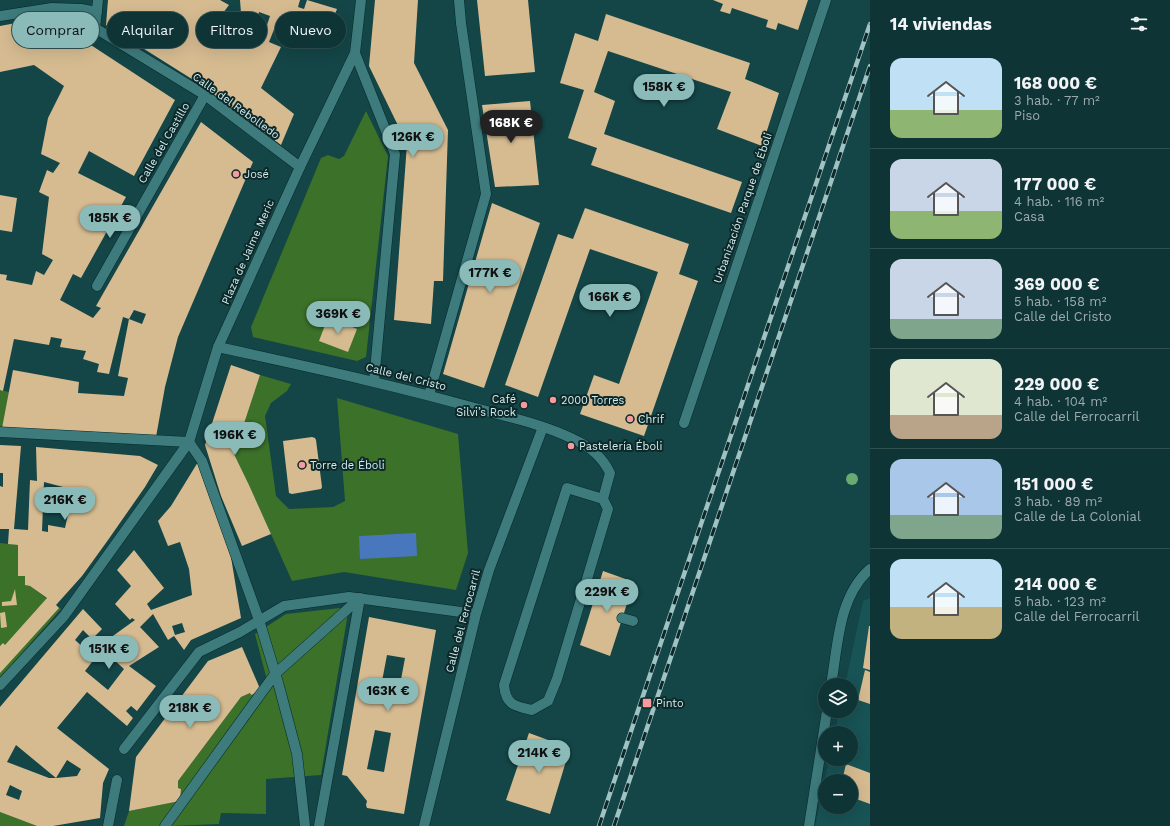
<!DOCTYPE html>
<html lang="es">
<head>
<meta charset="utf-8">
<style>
	body { margin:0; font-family:"Work Sans",sans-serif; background:#183c3d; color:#f1f3f6; height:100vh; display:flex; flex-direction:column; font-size:15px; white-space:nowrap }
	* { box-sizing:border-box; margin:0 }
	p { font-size:13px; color:#9baaad }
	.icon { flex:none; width:22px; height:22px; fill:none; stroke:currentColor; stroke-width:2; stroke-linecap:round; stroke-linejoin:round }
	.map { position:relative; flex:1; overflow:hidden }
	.side { display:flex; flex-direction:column; background:#0f3435; width:300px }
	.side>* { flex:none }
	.banner { position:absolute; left:12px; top:12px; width:380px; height:36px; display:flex; gap:8px }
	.buttons { position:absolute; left:818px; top:678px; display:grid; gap:8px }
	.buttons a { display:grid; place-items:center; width:40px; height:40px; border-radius:50%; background:#0f3435; box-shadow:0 4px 16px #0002,0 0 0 1px #2f4f50; font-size:20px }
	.price { position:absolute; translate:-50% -34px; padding:0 9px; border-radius:14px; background:#8bbbb9; color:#111; font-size:13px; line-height:26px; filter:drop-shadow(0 1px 2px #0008) }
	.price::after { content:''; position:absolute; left:50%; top:24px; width:12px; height:9px; margin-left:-6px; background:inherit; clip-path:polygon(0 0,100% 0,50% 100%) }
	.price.selected { background:#222; color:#fff }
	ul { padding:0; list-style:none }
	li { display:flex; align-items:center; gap:12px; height:100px; padding:0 20px }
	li+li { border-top:1px solid #2f4f50 }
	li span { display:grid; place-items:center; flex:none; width:112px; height:80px; border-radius:12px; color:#555 }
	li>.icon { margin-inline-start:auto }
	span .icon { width:48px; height:48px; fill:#fffc; stroke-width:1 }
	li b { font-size:17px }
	h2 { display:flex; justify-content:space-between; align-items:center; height:48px; padding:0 20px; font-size:17px }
	.tag { padding:0 14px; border-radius:18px; background:#0f3435; box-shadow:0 4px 16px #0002,0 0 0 1px #2f4f50; font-size:14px; line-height:36px }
	.tag.selected { background:#8bbbb9; color:#111 }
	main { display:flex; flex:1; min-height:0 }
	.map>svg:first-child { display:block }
	.built { fill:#185355; fill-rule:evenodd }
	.green { fill:#3b7128 }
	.water { fill:#4877be }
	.building { fill:#d6bb91; fill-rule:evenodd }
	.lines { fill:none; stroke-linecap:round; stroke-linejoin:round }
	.pedestrian-casing { stroke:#07292a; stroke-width:11 }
	.minor-casing { stroke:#07292a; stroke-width:11 }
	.tertiary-casing { stroke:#07292a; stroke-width:11 }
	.pedestrian { stroke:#3d7b7d; stroke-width:10 }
	.minor { stroke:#3d7b7d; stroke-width:10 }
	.tertiary { stroke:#3d7b7d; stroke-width:10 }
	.rail-casing { stroke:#9fc2c3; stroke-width:4.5 }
	.rail { stroke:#0e2829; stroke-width:3; stroke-dasharray:9; stroke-linecap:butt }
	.tree { fill:#69a972 }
	.poi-dot { fill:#f59b9d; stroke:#0e2829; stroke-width:1.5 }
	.labels { text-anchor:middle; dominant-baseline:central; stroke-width:4; stroke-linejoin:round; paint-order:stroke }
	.street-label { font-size:11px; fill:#d1eff0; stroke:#0e2829 }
	.poi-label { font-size:11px; fill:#d1eff0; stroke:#0e2829; text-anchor:start }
</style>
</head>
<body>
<main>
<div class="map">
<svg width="870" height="826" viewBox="0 0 870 826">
	<rect width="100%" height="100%" fill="#144547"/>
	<path class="built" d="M870 598V826H815L829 759H851V733H835L839 711H851V685H845L863 601ZM825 781H851V807H825Z"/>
	<path class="green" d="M366 111 388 156 366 357 357 361 253 337 251 327 321 158 328 155 339 159 344 156Z
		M260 375 291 384 287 391 271 403 265 416 276 496 289 509 333 507 345 501 337 398 458 434 468 553 456 590 344 572 292 581 249 485 234 454Z
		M0 390 9 392 2 428H0Z
		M0 543 18 545V576H25L26 585 30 586 61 609 0 678Z
		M349 607 321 775 266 779V814L221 813 219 824 172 826H124L129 811 180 801 181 789 178 788V781L241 697 250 693 251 695 269 688 255 634 286 614Z
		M0 812 37 826H0Z"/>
	<path class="water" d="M416 533 417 556 360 559 359 536Z"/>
	<path class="building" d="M108 0H220L229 5 223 13 235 20 239 12 241 13 240 0H300L298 7 304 9 307 0 337 9 324 42 295 34 296 26 285 22 282 30 275 27 269 42 281 47 261 88 294 114 281 145 203 86 106 25ZM259 12 270 16 267 25 257 20Z
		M375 0H418L414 63 448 130 443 281H434L431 324 394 320 407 144 369 66Z
		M477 0H528L535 72 485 76Z
		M713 0H808L798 30 778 23 776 30 766 27 768 20 732 8 730 14 720 11 723 4Z
		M606 14 750 63 745 79 779 93 762 146 717 129 731 92 608 51 594 92 615 101 604 134 742 182 731 213 591 165 597 148 568 138 584 90 560 83 575 33 598 41Z
		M48 17 175 100 134 176 89 151 78 173 126 197 81 278 73 274 60 300 93 318 101 308 96 306 201 122 253 162 178 337 165 387 156 437 2 428 13 370 79 382 78 393 124 396 128 378 118 376 129 319 123 317 109 374 97 372 99 364 83 359 86 351 60 347 62 339 51 337 49 345 14 339 3 391 0 390V274L7 275 6 280 32 285 36 271 44 275 53 260 42 254 49 197 39 192 47 170 53 173 60 163 41 154 48 118 64 86 34 65 0 72V26ZM134 310 146 314 142 324 129 319Z
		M530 101 539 185 495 187 482 105Z
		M0 195 17 198 12 232 0 230Z
		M492 203 540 223 484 388 443 374Z
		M585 208 689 244 679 274 698 281 644 436 580 414 594 375 619 384 658 272 590 249 538 397 505 385 558 234 573 239Z
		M328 317 357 329 348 352 319 341Z
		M231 365 260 375 234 454 249 485 271 534 242 546 221 496 205 445Z
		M312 437 315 438 316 440 322 487 321 489 292 494 289 493 283 441Z
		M0 445 21 446 14 529 28 530 30 480 37 481 36 447 140 456 158 465 145 487 108 540 82 576 56 605 59 608 0 673V646L3 643 5 645 47 598 30 586 25 585V576H18V545L8 544 9 529H0V486L3 487V473H0ZM44 482 86 493 83 504 75 500 69 510 65 528 48 525V532L42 531Z
		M198 462 230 551 241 618 191 640 184 650 174 636 168 640 153 614 140 627 159 647 129 666 156 686 137 711 131 706 126 711 133 718 127 726 87 692 57 728 109 769 103 783 100 818 53 826H37L0 812V707L83 609 102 629 92 639 83 630 75 640 84 648 81 653 92 662 85 671 108 690 124 669 99 646 135 620 132 618 130 620 115 604 131 586 117 570 134 550 164 588 147 604 151 610 192 595 189 569 180 542 168 546 158 521 171 506ZM182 623 185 632 175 635 172 626ZM16 745 56 778H49L7 762ZM67 760 81 769 77 776 56 778ZM10 785 22 791 19 800 6 795Z
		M603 571 634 582 610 656 580 645Z
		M15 589 17 605 2 606V602L11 601Z
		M5 612 7 627 1 628 0 613Z
		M369 617 436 630 404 814 367 808 366 805 367 801 347 776 342 775ZM387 655 405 658 397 701 379 697ZM375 730 391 733 384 772 367 769Z
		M869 626H870V670L863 668Z
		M242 647 261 691 251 695 250 693 241 697 178 781V788L181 789 180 801 129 811 136 757 208 661Z
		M865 670 870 672V704L858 700Z
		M529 733 570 748 550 814 506 800Z
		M846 764 870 773V804L851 797V781H842Z"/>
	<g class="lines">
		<defs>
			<path id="pedestrian" d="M355 53 395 154 374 381
				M429 395 486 194 461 23
				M189 442 202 461 259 620 279 686 297 754 305 826
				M622 618 633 621
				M108 826 117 780
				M165 826 275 674 360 598
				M319 826 360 598"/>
			<path id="minor" d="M98 0 95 28 205 95 300 167
				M459 0 461 23
				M0 16 52 8 81 9 97 12
				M97 286 205 95
				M218 347C304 366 390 384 475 408 508 417 543 424 573 439 589 446 603 458 610 473L603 499 567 488 504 685C506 705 514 706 532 710L548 701 557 679 608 509 603 499
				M684 423 826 0
				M0 432 189 442
				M831 685C838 646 838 597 870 569
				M124 749 199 652 240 632 284 606 349 597 476 614
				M424 826 476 614 489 570 543 427
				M809 826 827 711"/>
			<path id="tertiary" d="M0 685 64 616 189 442 218 347 300 167 355 53 361 0"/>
		</defs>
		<use href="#pedestrian" class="pedestrian-casing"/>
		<use href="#minor" class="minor-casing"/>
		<use href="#tertiary" class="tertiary-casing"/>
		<use href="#pedestrian" class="pedestrian"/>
		<use href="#minor" class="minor"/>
		<use href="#tertiary" class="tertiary"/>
		<defs>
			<path id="rail" d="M599 826 870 24
				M614 826 870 66"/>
		</defs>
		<use href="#rail" class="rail-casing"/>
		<use href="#rail" class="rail"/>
	</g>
	<circle class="tree" cx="852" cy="479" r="6"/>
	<g class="poi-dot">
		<circle cx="236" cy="174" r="4"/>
		<circle cx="553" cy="400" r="4"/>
		<circle cx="524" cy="405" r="4"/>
		<circle cx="630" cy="419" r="4"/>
		<circle cx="571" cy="446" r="4"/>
		<circle cx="302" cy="465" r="4"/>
		<rect x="642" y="698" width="10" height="10" rx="2"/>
	</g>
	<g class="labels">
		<g class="street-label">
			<text transform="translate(236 106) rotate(36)">Calle del Rebolledo</text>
			<text transform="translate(164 143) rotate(-60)">Calle del Castillo</text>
			<text transform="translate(743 208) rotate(-71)">Urbanización Parque de Éboli</text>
			<text transform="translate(248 252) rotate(-66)">Plaza de Jaime Meric</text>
			<text transform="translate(406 377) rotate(14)">Calle del Cristo</text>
			<text transform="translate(463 621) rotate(-75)">Calle del Ferrocarril</text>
		</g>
		<g class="poi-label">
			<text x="244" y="174">José</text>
			<text x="516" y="399" text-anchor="end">Café<tspan x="516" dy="13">Silvi’s Rock</tspan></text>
			<text x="561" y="400">2000 Torres</text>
			<text x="638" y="419">Chrif</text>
			<text x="579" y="446">Pastelería Éboli</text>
			<text x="310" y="465">Torre de Éboli</text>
			<text x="656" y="703">Pinto</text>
		</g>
	</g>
</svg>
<div class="buttons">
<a><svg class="icon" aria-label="layers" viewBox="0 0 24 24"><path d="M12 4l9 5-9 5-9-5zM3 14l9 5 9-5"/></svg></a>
<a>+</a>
<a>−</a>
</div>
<b class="price" style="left:664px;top:108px">158K €</b>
<b class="price selected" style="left:511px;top:144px">168K €</b>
<b class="price" style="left:413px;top:158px">126K €</b>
<b class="price" style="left:110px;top:239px">185K €</b>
<b class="price" style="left:490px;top:294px">177K €</b>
<b class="price" style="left:610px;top:318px">166K €</b>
<b class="price" style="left:338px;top:335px">369K €</b>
<b class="price" style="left:235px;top:456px">196K €</b>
<b class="price" style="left:65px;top:521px">216K €</b>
<b class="price" style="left:607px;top:613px">229K €</b>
<b class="price" style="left:109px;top:670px">151K €</b>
<b class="price" style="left:388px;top:712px">163K €</b>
<b class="price" style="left:190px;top:729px">218K €</b>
<b class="price" style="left:539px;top:774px">214K €</b>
<div class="banner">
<a class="tag selected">Comprar</a>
<a class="tag">Alquilar</a>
<a class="tag">Filtros</a>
<a class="tag">Nuevo</a>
</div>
</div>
<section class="side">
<h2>14 viviendas<svg class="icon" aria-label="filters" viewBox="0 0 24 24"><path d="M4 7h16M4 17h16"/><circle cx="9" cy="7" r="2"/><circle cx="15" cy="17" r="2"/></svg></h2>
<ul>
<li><span style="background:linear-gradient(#bfe0f5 65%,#8fb573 0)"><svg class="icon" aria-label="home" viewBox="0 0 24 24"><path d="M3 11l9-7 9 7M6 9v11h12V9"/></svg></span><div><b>168 000 €</b><p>3 hab. · 77 m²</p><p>Piso</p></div></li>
<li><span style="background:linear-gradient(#c9d6e8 65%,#8fb573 0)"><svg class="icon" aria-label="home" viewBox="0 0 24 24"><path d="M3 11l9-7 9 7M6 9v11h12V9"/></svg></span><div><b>177 000 €</b><p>4 hab. · 116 m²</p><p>Casa</p></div></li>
<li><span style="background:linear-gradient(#c9d6e8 75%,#7fa58c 0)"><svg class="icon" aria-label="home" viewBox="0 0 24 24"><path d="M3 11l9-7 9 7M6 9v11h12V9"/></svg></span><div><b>369 000 €</b><p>5 hab. · 158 m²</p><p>Calle del Cristo</p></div></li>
<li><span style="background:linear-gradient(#dfe7d0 70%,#b9a48a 0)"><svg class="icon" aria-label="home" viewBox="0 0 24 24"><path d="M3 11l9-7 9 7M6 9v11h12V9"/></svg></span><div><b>229 000 €</b><p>4 hab. · 104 m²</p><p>Calle del Ferrocarril</p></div></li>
<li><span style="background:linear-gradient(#a9c7e8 70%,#7fa58c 0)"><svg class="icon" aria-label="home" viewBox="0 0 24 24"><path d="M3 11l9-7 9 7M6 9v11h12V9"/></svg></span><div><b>151 000 €</b><p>3 hab. · 89 m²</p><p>Calle de La Colonial</p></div></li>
<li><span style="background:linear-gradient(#bfe0f5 60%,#c2b280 0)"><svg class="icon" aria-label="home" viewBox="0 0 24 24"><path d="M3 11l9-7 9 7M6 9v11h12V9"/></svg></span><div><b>214 000 €</b><p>5 hab. · 123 m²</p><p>Calle del Ferrocarril</p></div></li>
</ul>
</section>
</main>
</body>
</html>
